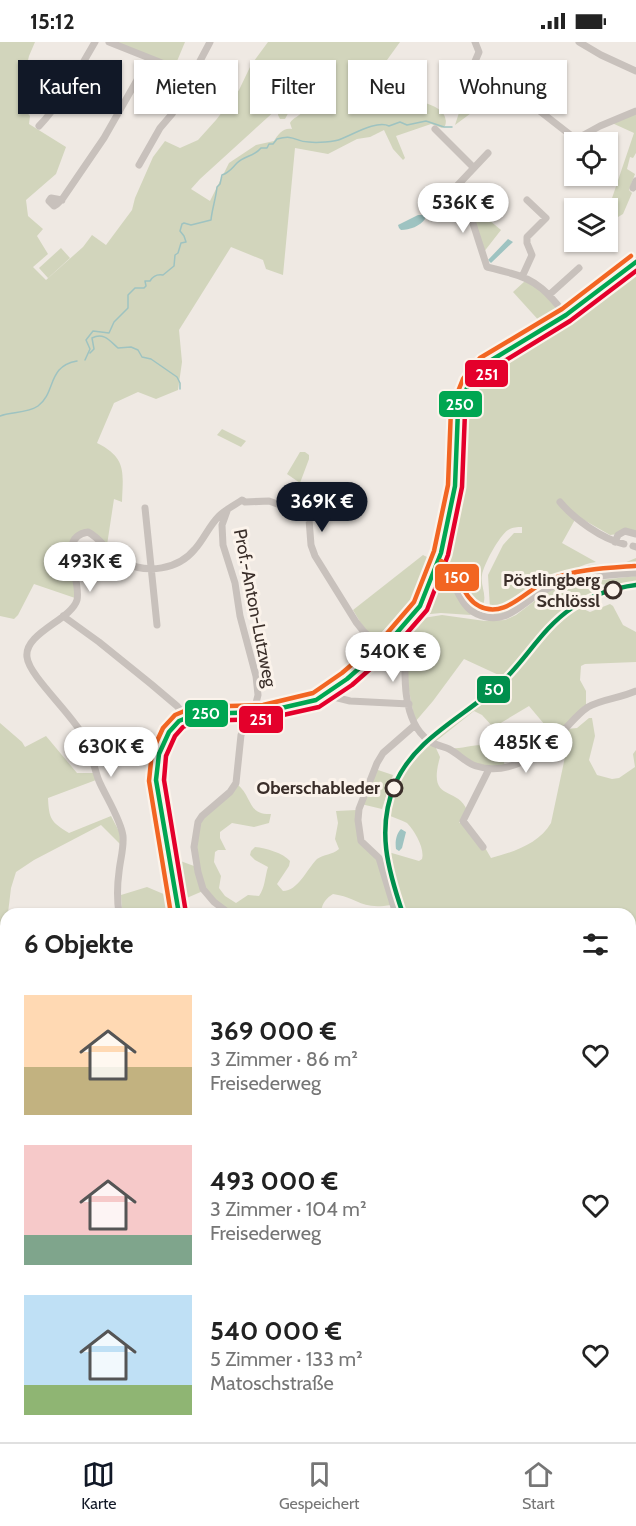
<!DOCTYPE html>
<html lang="de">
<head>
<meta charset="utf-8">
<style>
	body { margin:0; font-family:Cabin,sans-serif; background:#f6f6f6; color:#222; height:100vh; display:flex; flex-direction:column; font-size:22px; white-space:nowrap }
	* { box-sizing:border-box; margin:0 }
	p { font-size:20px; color:#767676 }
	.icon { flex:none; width:33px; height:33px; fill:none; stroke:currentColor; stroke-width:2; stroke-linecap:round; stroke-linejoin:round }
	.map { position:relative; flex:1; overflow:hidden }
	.panel { position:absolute; left:0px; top:866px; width:636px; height:536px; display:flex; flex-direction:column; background:#fff; border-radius:18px 18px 0 0; box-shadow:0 2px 4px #0004 }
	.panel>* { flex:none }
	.top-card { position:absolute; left:18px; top:18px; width:600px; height:54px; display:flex; gap:12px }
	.fabs { position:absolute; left:564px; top:90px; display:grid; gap:12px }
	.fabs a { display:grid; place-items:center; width:54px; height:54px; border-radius:0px; background:#fff; box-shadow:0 2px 4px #0004; font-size:30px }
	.price { position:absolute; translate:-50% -51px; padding:0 14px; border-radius:21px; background:#fff; color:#222; font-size:20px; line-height:39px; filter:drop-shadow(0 2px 3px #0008) }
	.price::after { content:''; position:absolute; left:50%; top:36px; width:18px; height:14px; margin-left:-9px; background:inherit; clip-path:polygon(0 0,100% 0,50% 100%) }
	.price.selected { background:#111827; color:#fff }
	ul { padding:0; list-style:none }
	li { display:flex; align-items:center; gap:18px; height:150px; padding:0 24px }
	li span { display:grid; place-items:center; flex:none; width:168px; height:120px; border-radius:0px; color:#555 }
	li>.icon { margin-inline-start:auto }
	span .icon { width:72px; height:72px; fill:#fffc; stroke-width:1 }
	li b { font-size:26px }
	h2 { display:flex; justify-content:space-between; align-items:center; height:72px; padding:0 24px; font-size:26px }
	.pill { padding:0 21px; border-radius:0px; background:#fff; box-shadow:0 2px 4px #0004; font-size:21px; line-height:54px }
	.pill.selected { background:#111827; color:#fff }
	.status { display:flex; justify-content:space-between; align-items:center; height:42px; padding:0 30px; background:#fff; direction:ltr }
	.status svg { height:16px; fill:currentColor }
	.tabs { display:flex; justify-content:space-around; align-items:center; height:84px; border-top:2px solid #e0e0e0; background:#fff; font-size:16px; color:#767676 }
	.tabs a { display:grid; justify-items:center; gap:3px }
	.tabs .selected { color:#111827 }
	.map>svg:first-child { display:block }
	.green { fill:#d2d5bc; fill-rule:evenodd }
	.water { fill:#9ec3c1 }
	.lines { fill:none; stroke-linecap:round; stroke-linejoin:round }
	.stream { stroke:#9ec3c1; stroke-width:1.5 }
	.minor { stroke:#c8c1bc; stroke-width:7 }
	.major { stroke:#b7afab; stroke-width:8 }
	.bus-1-casing { stroke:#fbf3eb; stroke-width:9 }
	.bus-2-casing { stroke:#fbf3eb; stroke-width:9 }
	.bus-3-casing { stroke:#fbf3eb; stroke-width:9 }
	.bus-1 { stroke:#00a651; stroke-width:4.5 }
	.bus-2 { stroke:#e4002b; stroke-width:4.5 }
	.bus-3 { stroke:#f26522; stroke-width:4.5 }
	.tram-1-casing { stroke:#fbf3eb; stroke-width:9 }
	.tram-1 { stroke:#008f4d; stroke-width:4.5 }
	.stop-dot { fill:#fbf3eb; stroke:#3a2e29; stroke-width:3 }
	.labels { text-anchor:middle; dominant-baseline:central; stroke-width:6; stroke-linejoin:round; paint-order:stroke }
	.stop-label { font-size:18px; font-weight:bold; fill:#3a2e29; stroke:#fbf3eb; text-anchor:end }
	.street-label { font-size:18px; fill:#3a2e29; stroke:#fbf3eb }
	.line-badge { stroke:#fbf3eb; stroke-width:2 }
	.badge-label { font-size:16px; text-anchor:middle; font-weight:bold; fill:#fff }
</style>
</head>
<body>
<div class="status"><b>15:12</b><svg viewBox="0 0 49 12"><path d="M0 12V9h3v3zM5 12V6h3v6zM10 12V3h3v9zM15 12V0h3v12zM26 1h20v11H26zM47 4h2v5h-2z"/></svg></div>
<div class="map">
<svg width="636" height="1400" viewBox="0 0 636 1400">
	<rect width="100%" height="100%" fill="#efe9e3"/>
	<path class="green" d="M0 0H35L29 14 18 60 30 74 29 82 66 105 56 132 26 158 28 174 43 187 37 194 48 212 33 225 46 238 83 205 92 193 106 203 132 168 135 156 153 115 165 99 180 106 198 98 216 78 239 48 251 23 268 0H400L374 36 376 48C392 57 454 57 445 84L442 86 431 82 396 94 405 116 403 118 393 107 384 88 370 95 357 97 328 112 295 106 283 233 266 227 263 218 231 205 179 288 182 320 178 348 156 357 138 350 114 361 97 401C127 416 123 430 122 460L114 457 107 503 86 488 79 490 69 504 67 511 75 536V556L34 542 18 573 14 577 0 574ZM299 61 303 68C300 75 293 75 290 81L292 87C284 85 278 92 274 99L256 103 229 121 210 159 191 147 200 137 278 66V73L280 77H285L291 66Z
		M114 0H185L175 24Z
		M472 31 493 43 482 63 455 83Z
		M636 72V111L633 116 630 115 627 127 635 132 629 148 632 151 623 172 608 181V168L634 91 612 81Z
		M477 168 501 188 483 211 472 170Z
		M61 206 70 216 48 236 39 226Z
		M636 225V490L610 493 577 474 562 501 596 520C581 522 569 530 558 539 541 553 515 569 494 573L490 567 488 533 503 503 514 491H522V485C517 485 513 485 508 488 499 494 484 522 482 533 480 545 489 555 481 566L474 568 470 566 456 543 445 516 457 460 462 416 463 372 470 348 488 326 556 285Z
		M525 239 539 246 560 270 542 282 513 250Z
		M222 387 246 399 241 405 217 393Z
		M300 410H305L309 413V417L300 441 287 432Z
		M423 513 433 518 419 555 406 565 376 596C365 590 359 578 353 568Z
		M636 516V529L564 537 589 523 624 521Z
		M440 532 444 534 471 573 441 571 420 573Z
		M636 534V542L586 543 574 541Z
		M568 542 581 545H609C580 557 553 574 533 599 522 610 513 623 503 635L464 617 433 659 415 680 406 633 408 590 417 577 442 573 485 579 505 578 516 573 545 551Z
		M610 562 613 564 623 583 636 590V620L585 622 581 624 580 638 586 649V664L555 695 529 664 494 685 505 724 478 723 451 706C458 707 464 705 471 704 484 702 495 704 493 685L482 673 474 669 435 700 433 698 504 640 544 592 555 582 579 565 590 570Z
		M589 676H592L595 694 589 718 597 733 612 737 619 736 635 725 633 712 636 708V1016L630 1018V872L404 871 385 809 419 819 422 817C425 807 415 789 407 781 402 778 394 776 388 773 394 744 407 723 431 702L435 704 440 715C427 761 456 743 467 768L459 781 465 779 480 797 491 816C513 810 539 802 551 781L565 715C559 708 551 710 542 711L567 687 577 686Z
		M0 681 22 700 25 705 46 694 77 731H94L96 738 48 756C49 777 51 780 69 791L111 774 121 793V803L101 783 34 818 16 830 11 846 8 871 6 872V935L2 932 3 935 0 938Z
		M375 727 393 733 382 767 361 762Z
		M237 742C253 755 247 773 271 772L269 781 254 785 232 781 220 790V796L226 808H218L215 810 214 820 221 834 219 846 225 854 236 861 248 853 259 854C265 846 265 834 268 825L255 818 250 813 251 809 255 805C266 806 283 811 290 819L289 824 277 842 283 849C298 849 307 827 317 817 324 812 332 813 339 807L335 797 338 781 336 769 357 768V787L378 819 391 863C360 868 359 856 333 852 326 856 320 864 322 871H233L222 865 205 846 196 812 200 780Z
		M175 817 194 824 203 849 182 858Z
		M147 845 173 856 176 871H122L121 853Z
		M636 1099V1138L634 1140C627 1127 628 1110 636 1099Z
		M6 1257V1395H102L101 1400H0V1260Z
		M636 1315V1400H566V1395H630V1322Z
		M164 1395H188L194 1400H158Z
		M236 1395H285L290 1400H238Z"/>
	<path class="water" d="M418 173H424L425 177C420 184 410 188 401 188L399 186 398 183Z
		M508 197 513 200 491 221 488 218Z
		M401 787 406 790 402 806 399 809 396 807C395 800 396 792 401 787Z"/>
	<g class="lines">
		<path class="stream" d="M90 311 94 307 92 296C104 290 110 299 118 306L131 305 138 308 142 315 151 317 177 335 180 341V347
			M85 318 90 307 86 298 93 289 109 291 114 280 128 266V253L135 246H144L146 244 145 239H150C153 234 158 232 163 233L174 224 175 213 178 211 181 201 186 200 184 194 180 189 182 182 184 181 191 183 211 178C212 167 216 156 217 145L220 142 222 133C230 130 231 127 237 121 244 114 255 114 261 106H267L269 102H273L277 97C296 92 294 100 309 100 316 101 335 100 341 97 354 92 377 78 389 84L400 80 407 83 426 79 444 85H452
			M0 374C11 370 28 371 38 364 56 351 47 324 77 319
			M630 969 636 977
			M630 1115 636 1110
			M0 1325 6 1322
			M630 1389 636 1390"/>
		<path class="minor" d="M109 0 192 33
			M475 0 479 10 473 24V28L523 56 573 95H580L600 84 636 69
			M579 0 601 13 636 29
			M39 84C62 60 78 29 95 0
			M435 87 474 126
			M488 111 454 147 453 155 469 169 487 225C495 227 503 229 510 231 538 238 549 252 566 273
			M139 123 160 86 172 72 210 0
			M633 146 636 139
			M62 158 51 156 49 159 54 164C58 162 60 159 63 156L104 96 149 17
			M522 235 532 213 527 201V195L546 176 527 158
			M549 253 579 226
			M560 460C574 477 602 497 624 502
			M145 466 157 583
			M227 469 222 483 223 503 235 541 240 574 256 634 258 653 255 665 241 693 236 741 230 750 202 774 198 780 194 805 198 830 203 847 214 860 230 872
			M615 500 618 493 625 489 636 492
			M633 504 636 505
			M437 525C457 533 456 563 477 572 504 584 518 565 538 552 546 547 555 543 563 541 587 534 612 533 636 531
			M63 574 99 600 151 642 177 664 186 675
			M403 585 406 590C405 621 399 677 428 698 434 703 442 704 449 707 459 712 466 721 476 724 507 734 538 714 558 694 568 685 577 672 588 665 602 657 621 656 636 649
			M326 653 350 659 409 662
			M483 805 463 779 489 727
			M119 872C117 858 117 844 119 830 120 819 124 806 123 794 121 778 106 755 99 739 94 726 92 713 87 700 75 674 29 635 27 615 24 591 71 578 77 558 82 537 55 495 88 490 102 497 109 513 123 520 147 532 178 528 195 507 204 497 209 484 219 474 226 467 235 463 242 458L245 460 269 459 294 468 309 477 311 503 315 514 356 580 364 590 383 606
			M396 872 379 816 361 799 358 778 359 767 377 721 383 711 415 683
			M0 939 4 936 6 937
			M0 1005 6 1013
			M0 1111 6 1082
			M630 1147 636 1141
			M630 1158 636 1159
			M194 1395 205 1400
			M437 1395 439 1400
			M339 1400 354 1399"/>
		<path class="major" d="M179 872 175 840 156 738 159 712 169 690 179 679 196 672 264 670 316 658 347 637 388 601 420 564 428 546 441 511 455 444 458 368 469 341 485 322 566 273 636 220
			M354 1400 355 1395"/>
		<defs>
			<path id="bus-1" d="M179 872 156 738 159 712 169 690 179 679 196 672 264 670 316 658 347 637 388 601 420 564 441 511 455 444 458 368 469 341 485 322 566 273 636 220"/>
			<path id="bus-2" d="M186 871 164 738 166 714 175 694 183 685 198 679 265 677 319 665 352 643 394 606 427 568 448 513 462 445 465 370 475 345 490 328 570 279 636 229"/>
			<path id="bus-3" d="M441 519C461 530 462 556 479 564 505 578 526 547 549 538 576 527 607 526 635 524
				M171 872 149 739 152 710 163 686 175 673 194 665 263 663 313 651 342 631 383 596 414 560 434 509 448 443 451 367 463 337 480 316 562 267 631 214"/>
		</defs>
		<use href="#bus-1" class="bus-1-casing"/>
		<use href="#bus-2" class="bus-2-casing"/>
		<use href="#bus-3" class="bus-3-casing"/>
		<use href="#bus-1" class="bus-1"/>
		<use href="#bus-2" class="bus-2"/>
		<use href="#bus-3" class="bus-3"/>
		<defs>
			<path id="tram-1" d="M403 872C388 828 376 787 395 742 415 696 464 675 500 642 526 618 542 586 572 566 592 553 613 546 636 543"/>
		</defs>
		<use href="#tram-1" class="tram-1-casing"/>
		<use href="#tram-1" class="tram-1"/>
	</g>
	<g class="stop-dot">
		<circle cx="613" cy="548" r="8"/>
		<circle cx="394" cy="746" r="8"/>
	</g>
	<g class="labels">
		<g class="stop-label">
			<text x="600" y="538">Pöstlingberg<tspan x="600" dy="21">Schlössl</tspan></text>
			<text x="380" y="746">Oberschableder</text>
		</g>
		<g class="street-label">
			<text transform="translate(255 566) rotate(79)">Prof.-Anton-Lutzweg</text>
		</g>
	</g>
	<g class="line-badge">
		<rect x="464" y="317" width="45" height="29" rx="6" fill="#e4002b"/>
		<rect x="438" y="348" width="45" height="28" rx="6" fill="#00a651"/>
		<rect x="434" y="521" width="46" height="29" rx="6" fill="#f26522"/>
		<rect x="476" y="633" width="35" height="29" rx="6" fill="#008f4d"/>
		<rect x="184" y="657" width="45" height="29" rx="6" fill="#00a651"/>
		<rect x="238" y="663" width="46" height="29" rx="6" fill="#e4002b"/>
	</g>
	<g class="badge-label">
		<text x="487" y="338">251</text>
		<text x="460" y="368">250</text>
		<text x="457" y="541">150</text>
		<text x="494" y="653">50</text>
		<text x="206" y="677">250</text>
		<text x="261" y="683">251</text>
	</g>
</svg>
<div class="fabs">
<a><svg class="icon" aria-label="locate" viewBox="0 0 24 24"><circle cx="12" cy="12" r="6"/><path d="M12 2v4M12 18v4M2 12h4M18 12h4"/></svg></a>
<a><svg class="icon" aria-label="layers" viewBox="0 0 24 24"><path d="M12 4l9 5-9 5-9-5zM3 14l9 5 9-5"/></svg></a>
</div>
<b class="price" style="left:463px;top:192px">536K €</b>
<b class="price selected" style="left:322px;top:491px">369K €</b>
<b class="price" style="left:90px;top:551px">493K €</b>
<b class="price" style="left:393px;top:641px">540K €</b>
<b class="price" style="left:526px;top:732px">485K €</b>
<b class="price" style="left:111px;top:736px">630K €</b>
<div class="top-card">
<a class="pill selected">Kaufen</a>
<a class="pill">Mieten</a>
<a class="pill">Filter</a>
<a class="pill">Neu</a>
<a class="pill">Wohnung</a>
</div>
<section class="panel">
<h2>6 Objekte<svg class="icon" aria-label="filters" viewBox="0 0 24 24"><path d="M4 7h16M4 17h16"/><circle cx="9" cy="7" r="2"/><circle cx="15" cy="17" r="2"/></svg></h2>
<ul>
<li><span style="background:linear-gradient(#ffd9b3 60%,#c2b280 0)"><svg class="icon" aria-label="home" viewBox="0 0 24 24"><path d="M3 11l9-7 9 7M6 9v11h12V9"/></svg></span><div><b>369 000 €</b><p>3 Zimmer · 86 m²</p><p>Freisederweg</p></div><svg class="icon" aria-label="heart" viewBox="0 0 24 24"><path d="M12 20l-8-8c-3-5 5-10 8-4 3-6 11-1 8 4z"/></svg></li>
<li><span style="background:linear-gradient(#f6c9c9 75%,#7fa58c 0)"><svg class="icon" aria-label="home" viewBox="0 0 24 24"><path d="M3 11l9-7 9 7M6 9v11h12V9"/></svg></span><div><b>493 000 €</b><p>3 Zimmer · 104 m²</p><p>Freisederweg</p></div><svg class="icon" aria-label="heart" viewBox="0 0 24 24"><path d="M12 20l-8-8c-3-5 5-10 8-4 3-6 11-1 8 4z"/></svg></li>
<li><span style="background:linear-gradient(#bfe0f5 75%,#8fb573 0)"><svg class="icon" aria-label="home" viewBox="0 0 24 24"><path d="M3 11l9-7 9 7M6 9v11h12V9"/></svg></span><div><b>540 000 €</b><p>5 Zimmer · 133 m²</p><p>Matoschstraße</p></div><svg class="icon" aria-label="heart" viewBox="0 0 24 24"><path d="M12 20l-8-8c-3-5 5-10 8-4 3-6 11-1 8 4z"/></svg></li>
</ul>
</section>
</div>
<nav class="tabs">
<a class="selected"><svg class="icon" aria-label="map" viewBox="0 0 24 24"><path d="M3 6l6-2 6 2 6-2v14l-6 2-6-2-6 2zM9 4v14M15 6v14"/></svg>Karte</a>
<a><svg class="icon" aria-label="saved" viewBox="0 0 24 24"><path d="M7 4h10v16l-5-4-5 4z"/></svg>Gespeichert</a>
<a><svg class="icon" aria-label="home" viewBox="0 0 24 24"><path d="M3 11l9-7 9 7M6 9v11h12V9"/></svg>Start</a>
</nav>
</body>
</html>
